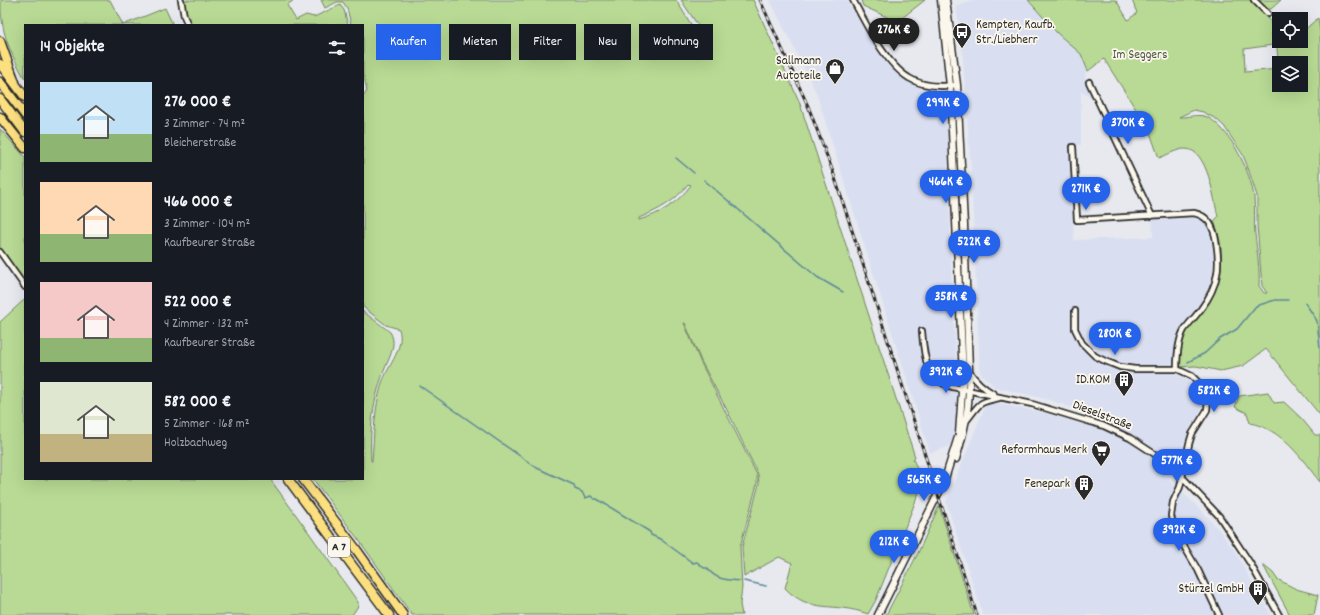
<!DOCTYPE html>
<html lang="de">
<head>
<meta charset="utf-8">
<style>
	body { margin:0; font-family:Dekko,sans-serif; background:#242831; color:#f1f3f6; height:100vh; display:flex; flex-direction:column; font-size:15px; white-space:nowrap }
	* { box-sizing:border-box; margin:0 }
	p { font-size:13px; color:#9ea1a6 }
	.icon { flex:none; width:22px; height:22px; fill:none; stroke:currentColor; stroke-width:2; stroke-linecap:round; stroke-linejoin:round }
	.map { position:relative; flex:1; overflow:hidden }
	.details { position:absolute; left:24px; top:24px; width:340px; height:456px; display:flex; flex-direction:column; background:#171b24; border-radius:0px; box-shadow:0 4px 16px #0002 }
	.details>* { flex:none }
	.hud { position:absolute; left:376px; top:24px; width:380px; height:36px; display:flex; gap:8px }
	.fabs { position:absolute; left:1272px; top:12px; display:grid; gap:8px }
	.fabs a { display:grid; place-items:center; width:36px; height:36px; border-radius:0px; background:#171b24; box-shadow:0 4px 16px #0002; font-size:20px }
	.price { position:absolute; translate:-50% -34px; padding:0 9px; border-radius:14px; background:#2563eb; color:#fff; font-size:13px; line-height:26px; filter:drop-shadow(0 1px 2px #0008) }
	.price::after { content:''; position:absolute; left:50%; top:24px; width:12px; height:9px; margin-left:-6px; background:inherit; clip-path:polygon(0 0,100% 0,50% 100%) }
	.price.on { background:#222; color:#fff }
	ul { padding:0; list-style:none }
	li { display:flex; align-items:center; gap:12px; height:100px; padding:0 16px }
	li span { display:grid; place-items:center; flex:none; width:112px; height:80px; border-radius:0px; color:#555 }
	li>.icon { margin-inline-start:auto }
	span .icon { width:48px; height:48px; fill:#fffc; stroke-width:1 }
	li b { font-size:17px }
	h2 { display:flex; justify-content:space-between; align-items:center; height:48px; padding:0 16px; font-size:17px }
	.tag { padding:0 14px; border-radius:0px; background:#171b24; box-shadow:0 4px 16px #0002; font-size:14px; line-height:36px }
	.tag.on { background:#2563eb; color:#fff }
	.map>svg:first-child { display:block }
	.built { fill:#d9dff1 }
	.green { fill:#b8da94; stroke:#728260; fill-rule:evenodd }
	.lines { fill:none; stroke-linecap:round; stroke-linejoin:round }
	.stream { stroke:#5f8799; stroke-width:1.5 }
	.minor-casing { stroke:#2b2b2b; stroke-width:8 }
	.secondary-casing { stroke:#2b2b2b; stroke-width:9 }
	.motorway-casing { stroke:#2b2b2b; stroke-width:11 }
	.minor { stroke:#fbf7ec; stroke-width:4.5 }
	.secondary { stroke:#fbf7ec; stroke-width:6 }
	.motorway { stroke:#fce080; stroke-width:8 }
	.rail-casing { stroke:#2b2b2b; stroke-width:3 }
	.rail { stroke:#fbf7ec; stroke-width:1.5; stroke-dasharray:4.5; stroke-linecap:butt }
	.labels { text-anchor:middle; dominant-baseline:central; stroke-width:3.5; stroke-linejoin:round; paint-order:stroke }
	.shield { fill:#fbf7ec; stroke:#696865; stroke-width:1 }
	.shield-label { font-size:12px; font-weight:bold; fill:#2b2b2b }
	.poi-label { font-size:13px; fill:#2b2b2b; stroke:#fbf7ec; text-anchor:end }
	.park-label { font-size:13px; fill:#4e5745; stroke:#fbf7ec }
	.street-label { font-size:13px; fill:#2b2b2b; stroke:#fbf7ec }
</style>
</head>
<body>
<div class="map">
<svg width="1320" height="615" viewBox="0 0 1320 615">
	<rect width="100%" height="100%" fill="#e7e9ef"/>
	<filter id="ink" filterUnits="userSpaceOnUse"><feTurbulence type="fractalNoise" baseFrequency=".025" numOctaves="2"/><feDisplacementMap in="SourceGraphic" scale="8" xChannelSelector="R" yChannelSelector="G"/><feConvolveMatrix kernelMatrix="1 2 1 2 8 2 1 2 1" color-interpolation-filters="sRGB"/></filter>
	<g filter="url(#ink)">
		<path class="built" d="M770 0H848L852 10 888 64 904 78 927 92 947 97 951 270 959 411 954 445 930 453 816 92Z
			M976 0H1028L1057 33 1076 48 1085 60 1088 71 1085 74 1086 82 1093 98 1081 92V145H1070L1074 240 1153 237 1152 218 1193 217 1198 218 1204 221 1207 225 1212 243 1214 257 1212 281 1209 290 1179 332 1174 373 1189 381 1194 386 1202 395V407L1197 418 1191 426 1169 481 1192 501 1214 524 1235 551 1271 615H983L946 502 987 402 1047 413 1085 425 1088 413 1049 400 995 387 980 373 971 169 962 47 956 6Z"/>
		<path class="green" d="M1 0H110L123 25H25V79C10 52 0 32 1 0Z
			M184 0H294L287 5 296 20 306 15 314 17 340 5 344 10 348 25H191L187 15Z
			M321 0H676L700 39 705 36 681 0H753L799 101 915 457 913 459 919 473 920 490 876 600 868 614C833 601 811 615 785 588L792 563 779 557 744 577 742 547 759 484 758 474 729 414 701 361 685 323H684L700 361 757 475V484L740 547 742 587 740 604 742 615H412L361 543 313 479H363V311C368 316 387 329 390 332 396 341 392 351 389 359 374 391 369 426 371 461H372C374 435 374 409 382 383 388 365 405 348 399 329L386 325 363 307V97L367 91 363 73V25H351L347 8 343 2H337L325 8ZM688 184 691 185C678 203 660 214 639 220V218C658 210 675 202 688 184Z
			M861 0H925L902 18 891 19 863 6Z
			M1028 0H1116L1128 20 1137 13 1132 0H1251L1255 6 1271 22 1273 45 1244 49 1245 72 1279 69 1276 38 1279 35V41H1301V33L1318 18 1320 33V415L1266 349 1243 366 1221 371 1196 366 1178 367C1179 356 1180 341 1186 331 1193 318 1206 307 1213 293 1225 272 1223 242 1214 221L1218 217C1214 201 1208 148 1185 149 1177 149 1167 155 1159 158L1149 130 1104 59 1088 71 1081 54 1057 33ZM1279 63H1301V85H1279ZM1194 110 1203 112 1216 119 1224 126 1243 155 1248 168 1257 196V225L1262 286 1267 293H1264L1259 286C1260 269 1257 252 1255 234 1254 222 1255 209 1254 197 1251 173 1230 128 1207 117 1198 113 1188 118 1179 117Z
			M1256 0H1281L1271 9H1267Z
			M165 8 173 25H123Z
			M0 129 25 157V283L0 248Z
			M25 299V479H270L312 537 358 602V606L352 615H0V322Z
			M1268 392 1274 403 1284 402 1302 419 1315 435H1320V482C1301 458 1282 429 1250 423L1247 413 1235 407 1239 396Z
			M939 506 974 615H886L918 553Z
			M1263 565 1273 573 1277 579 1296 589 1318 595 1314 615H1290Z"/>
		<g class="lines">
			<path class="stream" d="M676 158 694 173
				M704 180 817 277 843 292
				M1305 303 1310 310 1317 321 1320 348
				M1188 362 1205 353 1220 339 1237 329 1256 306 1275 300H1288
				M420 386 537 468 574 485 575 489 582 492 585 498 591 496 594 499H597L650 532 651 535 660 539 693 563 697 562 704 568H707C716 580 726 580 740 581
				M744 581 766 586"/>
			<defs>
				<path id="minor" d="M181 0 184 16 188 25
					M853 0C865 23 886 64 909 78 923 87 941 87 957 85
					M1254 0 1268 14
					M1089 82 1152 216
					M1073 147 1077 220 1194 213C1207 216 1212 224 1215 236 1221 265 1219 285 1201 309 1196 316 1189 323 1184 330 1178 341 1177 357 1177 369
					M0 252 25 287
					M1075 311V329L1082 343 1095 356 1105 361 1120 367 1135 369H1177L1192 376 1207 391 1208 399 1207 410 1192 434 1189 444 1180 487 1173 502 1171 516 1175 531 1198 570 1219 615
					M922 331C924 356 925 380 953 387L1032 404 1104 426 1130 438 1170 464 1219 516 1250 563 1279 615
					M969 371C976 382 983 388 994 394
					M967 420C981 403 976 403 999 398"/>
				<path id="secondary" d="M946 0 957 85 964 225 969 370C970 404 966 426 956 459
					M878 615 944 482 959 434 963 377 950 86 941 0"/>
				<path id="motorway" d="M0 41 16 85
					M0 64 25 97
					M0 82 25 115
					M0 99 25 132
					M0 117 25 148
					M288 479 389 615
					M303 479 356 549 403 615"/>
			</defs>
			<use href="#minor" class="minor-casing"/>
			<use href="#secondary" class="secondary-casing"/>
			<use href="#motorway" class="motorway-casing"/>
			<use href="#minor" class="minor"/>
			<use href="#secondary" class="secondary"/>
			<use href="#motorway" class="motorway"/>
			<defs>
				<path id="rail" d="M760 0 808 106 833 172 977 615"/>
			</defs>
			<use href="#rail" class="rail-casing"/>
			<use href="#rail" class="rail"/>
		</g>
	</g>
	<defs>
		<symbol id="bus-pin" viewBox="-11 -11 22 30"><path d="M0 17L-7.5 6A9.5 9.5 0 1 1 7.5 6Z" fill="#2b2b2b" stroke="#fbf7ec"/><path d="M-5-6H5V4H4V6H2V4H-2V6H-4V4H-5ZM-3.5-4V0h7V-4ZM-3.5 1.2v1.5H-2V1.2ZM2 1.2v1.5H3.5V1.2Z" fill="#fff"/></symbol>
		<symbol id="shop-pin" viewBox="-11 -11 22 30"><path d="M0 17L-7.5 6A9.5 9.5 0 1 1 7.5 6Z" fill="#2b2b2b" stroke="#fbf7ec"/><path d="M-5-2.5h2.3a2.7 3.5 0 0 1 5.4 0H5L5.5 6h-11ZM-1.5-2.5h3a1.5 2.3 0 0 0-3 0Z" fill="#fff"/></symbol>
		<symbol id="building-pin" viewBox="-11 -11 22 30"><path d="M0 17L-7.5 6A9.5 9.5 0 1 1 7.5 6Z" fill="#2b2b2b" stroke="#fbf7ec"/><path d="M-4-6H4V6H1V3H-1V6H-4ZM-2.5-4.3h1.7v1.8h-1.7ZM.8-4.3h1.7v1.8H.8ZM-2.5-1h1.7V.8h-1.7ZM.8-1h1.7V.8H.8Z" fill="#fff"/></symbol>
		<symbol id="supermarket-pin" viewBox="-11 -11 22 30"><path d="M0 17L-7.5 6A9.5 9.5 0 1 1 7.5 6Z" fill="#2b2b2b" stroke="#fbf7ec"/><path d="M-6-5.5h2.5l.6 2H6L4.5 2H-2.5L-4.4-4H-6ZM-1.5 3.2a1.3 1.3 0 1 0 .1 0ZM3 3.2a1.3 1.3 0 1 0 .1 0Z" fill="#fff"/></symbol>
	</defs>
	<g fill-rule="evenodd">
		<use href="#bus-pin" x="951" y="21" width="22" height="30"/>
		<use href="#shop-pin" x="824" y="57" width="22" height="30"/>
		<use href="#building-pin" x="1113" y="369" width="22" height="30"/>
		<use href="#supermarket-pin" x="1090" y="439" width="22" height="30"/>
		<use href="#building-pin" x="1073" y="473" width="22" height="30"/>
		<use href="#building-pin" x="1247" y="578" width="22" height="30"/>
	</g>
	<g class="labels">
		<rect class="shield" x="328" y="537" width="22" height="20" rx="3"/>
		<g class="shield-label">
			<text x="339" y="547">A 7</text>
		</g>
		<g class="poi-label">
			<text x="976" y="25" text-anchor="start">Kempten, Kaufb.<tspan x="976" dy="15">Str./Liebherr</tspan></text>
			<text x="821" y="61">Sallmann<tspan x="821" dy="15">Autoteile</tspan></text>
			<text x="1110" y="380">ID.KOM</text>
			<text x="1087" y="450">Reformhaus Merk</text>
			<text x="1070" y="484">Fenepark</text>
			<text x="1244" y="589">Stürzel GmbH</text>
		</g>
		<g class="park-label">
			<text x="1140" y="55">Im Seggers</text>
		</g>
		<g class="street-label">
			<text transform="translate(1102 416) rotate(21)">Dieselstraße</text>
		</g>
	</g>
</svg>
<div class="fabs">
<a><svg class="icon" aria-label="locate" viewBox="0 0 24 24"><circle cx="12" cy="12" r="6"/><path d="M12 2v4M12 18v4M2 12h4M18 12h4"/></svg></a>
<a><svg class="icon" aria-label="layers" viewBox="0 0 24 24"><path d="M12 4l9 5-9 5-9-5zM3 14l9 5 9-5"/></svg></a>
</div>
<b class="price on" style="left:894px;top:52px">276K €</b>
<b class="price" style="left:943px;top:125px">299K €</b>
<b class="price" style="left:1128px;top:145px">370K €</b>
<b class="price" style="left:946px;top:204px">466K €</b>
<b class="price" style="left:1086px;top:211px">271K €</b>
<b class="price" style="left:974px;top:264px">522K €</b>
<b class="price" style="left:951px;top:319px">358K €</b>
<b class="price" style="left:1115px;top:356px">280K €</b>
<b class="price" style="left:946px;top:394px">392K €</b>
<b class="price" style="left:1214px;top:413px">582K €</b>
<b class="price" style="left:1177px;top:483px">577K €</b>
<b class="price" style="left:924px;top:502px">565K €</b>
<b class="price" style="left:1179px;top:552px">392K €</b>
<b class="price" style="left:894px;top:564px">212K €</b>
<div class="hud">
<a class="tag on">Kaufen</a>
<a class="tag">Mieten</a>
<a class="tag">Filter</a>
<a class="tag">Neu</a>
<a class="tag">Wohnung</a>
</div>
<section class="details">
<h2>14 Objekte<svg class="icon" aria-label="filters" viewBox="0 0 24 24"><path d="M4 7h16M4 17h16"/><circle cx="9" cy="7" r="2"/><circle cx="15" cy="17" r="2"/></svg></h2>
<ul>
<li><span style="background:linear-gradient(#bfe0f5 65%,#8fb573 0)"><svg class="icon" aria-label="home" viewBox="0 0 24 24"><path d="M3 11l9-7 9 7M6 9v11h12V9"/></svg></span><div><b>276 000 €</b><p>3 Zimmer · 74 m²</p><p>Bleicherstraße</p></div></li>
<li><span style="background:linear-gradient(#ffd9b3 65%,#8fb573 0)"><svg class="icon" aria-label="home" viewBox="0 0 24 24"><path d="M3 11l9-7 9 7M6 9v11h12V9"/></svg></span><div><b>466 000 €</b><p>3 Zimmer · 104 m²</p><p>Kaufbeurer Straße</p></div></li>
<li><span style="background:linear-gradient(#f6c9c9 70%,#8fb573 0)"><svg class="icon" aria-label="home" viewBox="0 0 24 24"><path d="M3 11l9-7 9 7M6 9v11h12V9"/></svg></span><div><b>522 000 €</b><p>4 Zimmer · 132 m²</p><p>Kaufbeurer Straße</p></div></li>
<li><span style="background:linear-gradient(#dfe7d0 65%,#c2b280 0)"><svg class="icon" aria-label="home" viewBox="0 0 24 24"><path d="M3 11l9-7 9 7M6 9v11h12V9"/></svg></span><div><b>582 000 €</b><p>5 Zimmer · 168 m²</p><p>Holzbachweg</p></div></li>
</ul>
</section>
</div>
</body>
</html>
